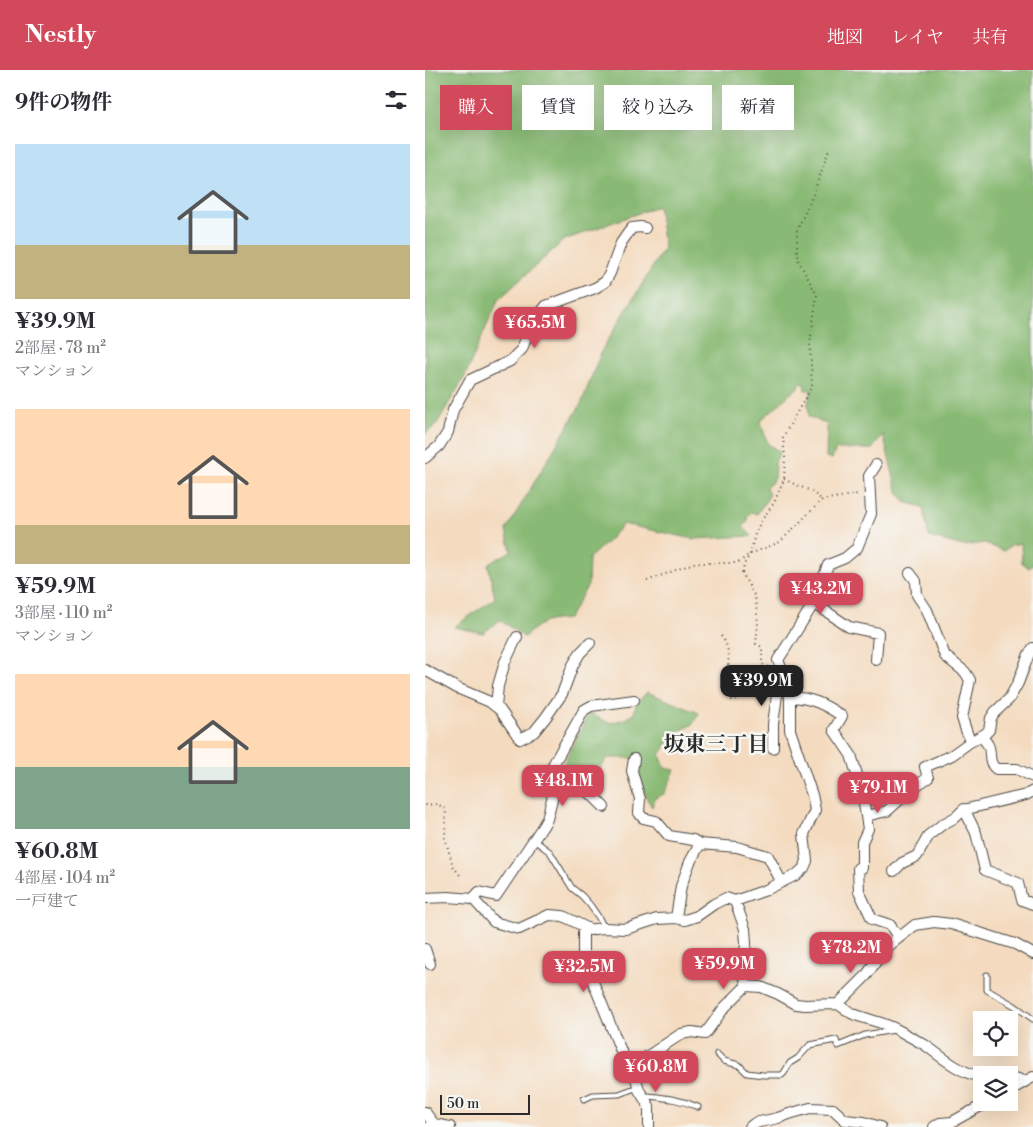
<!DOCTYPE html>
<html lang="ja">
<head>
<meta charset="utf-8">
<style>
	body { margin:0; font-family:"Libre Bodoni","Noto Serif JP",serif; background:#f2f2f3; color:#2b2b33; height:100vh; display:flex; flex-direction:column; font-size:19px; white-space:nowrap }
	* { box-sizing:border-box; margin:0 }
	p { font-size:16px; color:#7c7c81 }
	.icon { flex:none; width:28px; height:28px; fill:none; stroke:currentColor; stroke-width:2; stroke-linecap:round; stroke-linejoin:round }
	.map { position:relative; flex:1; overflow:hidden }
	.side { display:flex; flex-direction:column; background:#fff; width:425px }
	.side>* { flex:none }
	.top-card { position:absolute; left:15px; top:15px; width:475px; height:45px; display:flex; gap:10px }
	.buttons { position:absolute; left:548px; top:941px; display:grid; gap:10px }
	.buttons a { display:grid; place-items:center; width:45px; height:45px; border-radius:0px; background:#fff; box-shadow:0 5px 20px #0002; font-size:25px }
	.scale { position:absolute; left:15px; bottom:12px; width:90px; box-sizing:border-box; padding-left:5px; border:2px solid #2b2b2b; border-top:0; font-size:14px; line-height:18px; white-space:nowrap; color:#2b2b2b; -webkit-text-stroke:4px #f6f6f2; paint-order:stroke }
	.price { position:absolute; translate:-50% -42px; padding:0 11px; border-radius:10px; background:#d1495b; color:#fff; font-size:16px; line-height:32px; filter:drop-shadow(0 1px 2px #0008) }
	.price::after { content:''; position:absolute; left:50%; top:30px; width:15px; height:11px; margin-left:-8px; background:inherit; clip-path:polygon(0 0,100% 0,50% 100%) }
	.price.selected { background:#222; color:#fff }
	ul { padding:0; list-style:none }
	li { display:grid; align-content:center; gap:10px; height:265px; padding:0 15px }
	li span { display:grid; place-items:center; height:155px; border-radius:0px; color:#555 }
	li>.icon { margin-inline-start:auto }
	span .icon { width:90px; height:90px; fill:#fffc; stroke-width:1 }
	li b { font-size:21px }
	h2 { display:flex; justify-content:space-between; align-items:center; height:60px; padding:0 15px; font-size:21px }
	.chip { padding:0 18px; border-radius:0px; background:#fff; box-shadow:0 5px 20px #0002; font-size:18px; line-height:45px }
	.chip.selected { background:#d1495b; color:#fff }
	header { display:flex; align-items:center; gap:30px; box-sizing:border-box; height:70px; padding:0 25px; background:#d1495b; color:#fff }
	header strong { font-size:24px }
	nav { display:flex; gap:28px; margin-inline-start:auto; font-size:18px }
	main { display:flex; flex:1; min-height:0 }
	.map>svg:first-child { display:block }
	.forest { fill:#89ba74; stroke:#5a7250 }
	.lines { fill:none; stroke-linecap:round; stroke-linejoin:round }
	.service-casing { stroke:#494541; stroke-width:7 }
	.minor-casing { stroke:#494541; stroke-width:12 }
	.path { stroke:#494541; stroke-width:2; stroke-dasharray:1 4; stroke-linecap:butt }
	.service { stroke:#fff; stroke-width:5 }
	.minor { stroke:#fff; stroke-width:10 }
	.labels { text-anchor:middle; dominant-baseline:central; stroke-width:5; stroke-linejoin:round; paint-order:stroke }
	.neighbourhood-label { font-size:21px; font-weight:bold; fill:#2b2b2b; stroke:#f6f6f2 }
</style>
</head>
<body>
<header>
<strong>Nestly</strong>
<nav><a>地図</a><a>レイヤ</a><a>共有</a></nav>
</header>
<main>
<section class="side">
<h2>9件の物件<svg class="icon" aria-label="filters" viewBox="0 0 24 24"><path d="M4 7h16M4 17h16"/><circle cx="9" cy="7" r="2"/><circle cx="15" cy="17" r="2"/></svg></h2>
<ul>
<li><span style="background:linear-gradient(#bfe0f5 65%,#c2b280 0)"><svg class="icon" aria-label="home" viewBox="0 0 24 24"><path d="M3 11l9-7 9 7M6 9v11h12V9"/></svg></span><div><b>¥39.9M</b><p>2部屋 · 78 m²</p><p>マンション</p></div></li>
<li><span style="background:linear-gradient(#ffd9b3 75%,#c2b280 0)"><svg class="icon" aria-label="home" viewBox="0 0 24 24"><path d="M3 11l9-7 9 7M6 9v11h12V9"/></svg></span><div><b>¥59.9M</b><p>3部屋 · 110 m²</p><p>マンション</p></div></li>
<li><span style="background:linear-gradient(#ffd9b3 60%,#7fa58c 0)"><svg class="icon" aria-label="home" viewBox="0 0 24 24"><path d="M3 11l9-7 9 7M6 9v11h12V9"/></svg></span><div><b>¥60.8M</b><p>4部屋 · 104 m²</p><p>一戸建て</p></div></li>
</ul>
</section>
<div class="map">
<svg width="608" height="1057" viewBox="0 0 608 1057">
	<rect width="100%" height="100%" fill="#f6f6f2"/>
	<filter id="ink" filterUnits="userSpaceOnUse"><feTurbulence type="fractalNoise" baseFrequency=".02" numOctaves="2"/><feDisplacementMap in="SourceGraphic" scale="10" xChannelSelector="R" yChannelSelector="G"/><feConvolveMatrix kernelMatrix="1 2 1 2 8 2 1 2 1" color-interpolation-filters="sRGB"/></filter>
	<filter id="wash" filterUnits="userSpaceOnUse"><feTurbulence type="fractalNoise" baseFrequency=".0096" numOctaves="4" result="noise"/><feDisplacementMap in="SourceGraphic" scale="20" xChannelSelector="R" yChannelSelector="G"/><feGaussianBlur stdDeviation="1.12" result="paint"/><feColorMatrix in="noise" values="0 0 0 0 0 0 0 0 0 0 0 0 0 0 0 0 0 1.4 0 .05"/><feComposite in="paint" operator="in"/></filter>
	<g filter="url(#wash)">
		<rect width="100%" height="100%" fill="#f4dbc0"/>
		<path class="forest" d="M0 0H608V495L604 498 597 493 596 473 586 475 579 481 559 473 538 476 504 467 498 437 480 432 472 420 458 365 447 379H411L407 389 401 387 402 354 384 347 383 332 387 320H380L379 313 375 314 373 318 370 319 369 321 365 324 335 351 343 374 355 382C354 385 352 387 351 390 348 400 353 411 341 417L344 426 332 444 326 442 322 447 323 451 318 457 327 466 269 469 198 454 184 470 164 488 163 515 143 549C120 550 116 552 99 567L75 550 58 563 29 557 70 528 63 494 86 481 81 460 156 334 177 280 239 178 233 136 139 170 73 230 40 306 11 355 0 364Z
			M222 622 274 643 267 655 250 663 240 677 235 685 240 698 250 700 239 724 230 728 227 737 222 729 212 702V688H182L165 717 134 703 164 643 184 653 197 650 209 644 211 634Z"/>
	</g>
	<g filter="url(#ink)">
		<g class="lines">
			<defs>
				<path id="service" d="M109 770 125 782 147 818 157 826 165 835 174 848 179 858
					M562 905V920L590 936 608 949
					M292 984 299 991 314 995 322 1003 338 1005H357L359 1003 365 993 373 988 385 975 411 970 413 976 440 965 469 960
					M219 1028 223 1026C242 1028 254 1029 273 1037
					M159 1029 168 1025 194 1024 213 1017"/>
				<path id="minor" d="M0 388 14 376 23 362 28 340 45 310 85 291 97 279 105 257 121 236 170 218 180 212 185 203 196 173 203 163 207 158 215 157 220 158
					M485 503 491 511 492 525 502 540 520 586 540 602 545 610 537 648 545 672
					M389 533 424 557 453 563 451 590
					M0 600 32 618 65 632 75 640 95 669 109 662 121 647 137 624 148 595 155 583 165 573
					M365 627C387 628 399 634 417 646L409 660 426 685 437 721 443 759 437 772V798H433L434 821 447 849 465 855 474 868
					M71 637 73 616 80 592 92 567
					M555 667C572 677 559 689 571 699H592L608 707
					M348 678V654L352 625 354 622 362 618
					M209 689 207 701 215 729 214 743 218 748 231 751 244 766 268 770 275 774 265 792 256 816 251 848
					M128 706 148 713 165 723 179 737
					M539 739 551 763 560 800 593 813 597 830 608 834
					M441 746 462 741 480 725 487 718 503 708 500 697 527 685 545 672 560 664 564 660 566 648 570 642 584 629 593 613 604 584 608 578
					M275 774 312 777 343 786 356 811
					M469 801 477 793 492 786 504 765 518 754 531 747 538 740 601 725 608 721
					M0 828 23 827 48 829 69 852 94 859 124 845 138 846 166 860
					M48 829 54 822 71 826 118 756 122 749 128 725V695L159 640 166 636 209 630
					M310 831 320 859 321 873 319 899 321 916
					M0 879 5 894
					M208 996 256 964 267 962 280 964 299 938 321 916 336 917 353 924 371 934 380 935 413 934
					M584 1006 599 1011
					M556 1007C534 1002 518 988 500 975 491 970 482 965 473 960 457 951 441 950 426 943 422 940 417 937 413 934L441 906 456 884 466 874 490 855 509 852 526 854 590 874 608 884
					M584 1021 608 1007
					M0 1042 9 1054
					M3 1057 9 1054 25 1057
					M224 1057V1036L214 1020 208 996 198 986 158 887V863L160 860 179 858 201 859 232 849 251 848 260 850 272 846 289 834 301 828 310 831 341 820 371 805 379 798 382 791 379 764 390 740 387 725 365 660V627L359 605 353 590 389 533 403 495 420 488 432 478 446 444 444 406 451 395
					M325 1057 330 1053 353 1048 364 1044 385 1038 408 1039 420 1050 439 1052 455 1057
					M509 1057 515 1053 527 1052 554 1037 569 1032"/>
			</defs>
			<use href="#service" class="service-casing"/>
			<use href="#minor" class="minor-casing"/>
			<path class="path" d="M359 409 371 415 386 421 397 430
				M222 511 269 493H313L325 484 355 472 397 430 433 424
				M296 566C308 580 303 601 299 618L306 623V630L310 631 340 596
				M343 597 337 594V577L331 574 333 553 330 527 317 503 320 493 325 484 330 464 336 451 349 433 359 409 360 387 358 367 387 316 385 274 392 225 372 188V160L388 125 404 80
				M0 735C9 734 14 733 21 740L20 768 28 796 37 808"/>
			<use href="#service" class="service"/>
			<use href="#minor" class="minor"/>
		</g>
	</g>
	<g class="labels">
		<g class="neighbourhood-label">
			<text x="291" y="675">坂東三丁目</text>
		</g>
	</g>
</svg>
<div class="buttons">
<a><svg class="icon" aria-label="locate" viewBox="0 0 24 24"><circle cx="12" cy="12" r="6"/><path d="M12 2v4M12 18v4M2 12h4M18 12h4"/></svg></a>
<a><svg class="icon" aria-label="layers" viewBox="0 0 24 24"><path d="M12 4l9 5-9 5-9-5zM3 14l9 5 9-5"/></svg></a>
</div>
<div class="scale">50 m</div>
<b class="price" style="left:110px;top:279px">¥65.5M</b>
<b class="price" style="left:396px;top:545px">¥43.2M</b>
<b class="price selected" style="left:337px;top:637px">¥39.9M</b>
<b class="price" style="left:138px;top:737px">¥48.1M</b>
<b class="price" style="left:453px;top:744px">¥79.1M</b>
<b class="price" style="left:426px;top:904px">¥78.2M</b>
<b class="price" style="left:299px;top:920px">¥59.9M</b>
<b class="price" style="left:159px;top:923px">¥32.5M</b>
<b class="price" style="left:231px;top:1023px">¥60.8M</b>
<div class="top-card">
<a class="chip selected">購入</a>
<a class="chip">賃貸</a>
<a class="chip">絞り込み</a>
<a class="chip">新着</a>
</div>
</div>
</main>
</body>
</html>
